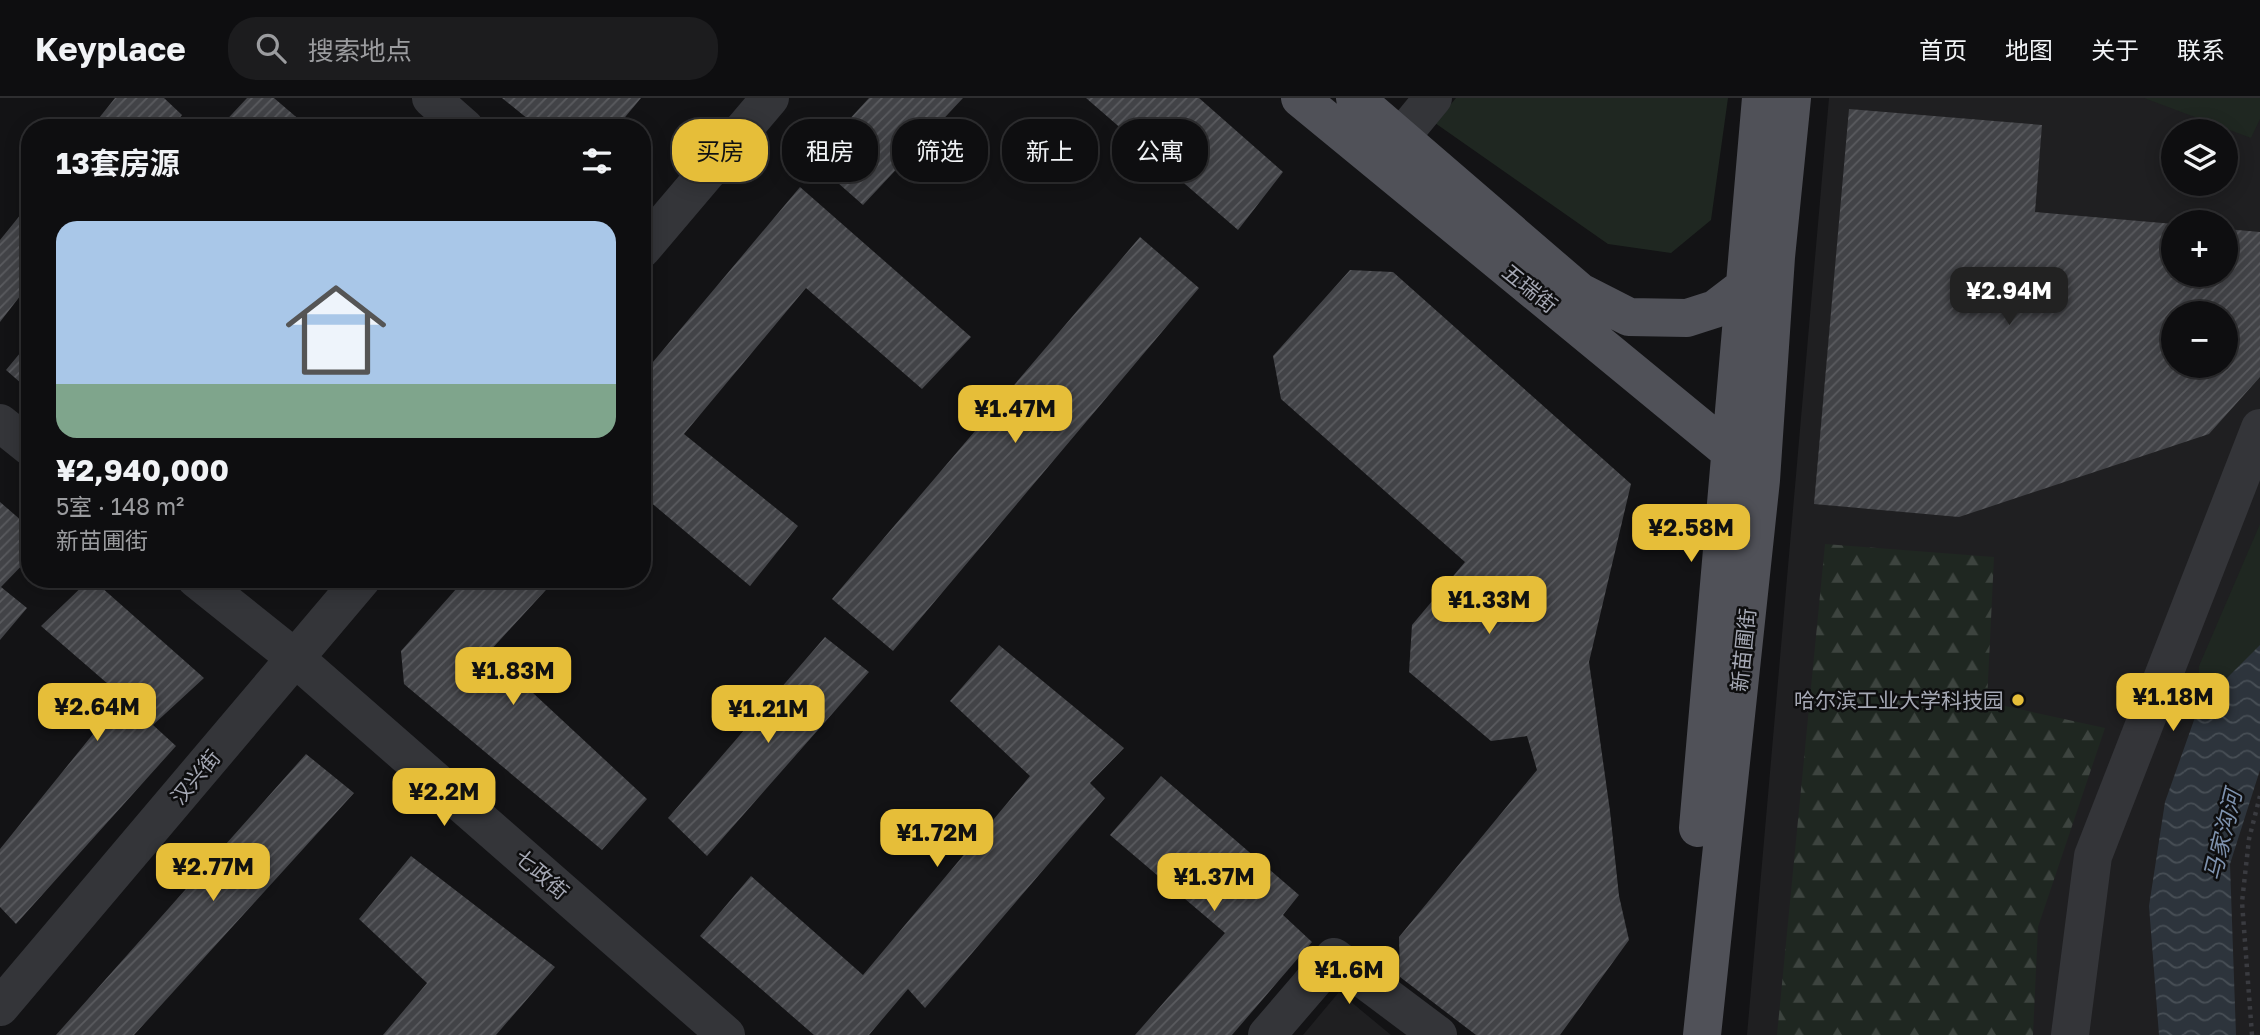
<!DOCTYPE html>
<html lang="zh">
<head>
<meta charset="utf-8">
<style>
	body { margin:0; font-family:"Golos Text","Noto Sans SC",sans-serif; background:#1c1c1e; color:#f1f3f6; height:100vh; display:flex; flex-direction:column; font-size:26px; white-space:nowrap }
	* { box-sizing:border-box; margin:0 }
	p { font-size:23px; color:#9b9c9f }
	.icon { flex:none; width:38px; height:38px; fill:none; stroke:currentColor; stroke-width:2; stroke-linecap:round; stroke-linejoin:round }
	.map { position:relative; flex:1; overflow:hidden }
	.panel { position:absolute; left:21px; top:21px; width:630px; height:469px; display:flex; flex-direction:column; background:#0e0e10; border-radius:28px; box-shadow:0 4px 18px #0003,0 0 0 2px #2e2e30 }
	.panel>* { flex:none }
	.guide { position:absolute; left:672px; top:21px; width:665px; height:63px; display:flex; gap:14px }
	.buttons { position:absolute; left:2161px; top:21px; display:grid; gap:14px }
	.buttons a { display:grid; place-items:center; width:77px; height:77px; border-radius:50%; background:#0e0e10; box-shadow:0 4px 18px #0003,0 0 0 2px #2e2e30; font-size:35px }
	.price { position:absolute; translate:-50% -60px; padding:0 16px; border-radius:14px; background:#e6be39; color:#111; font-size:23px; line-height:46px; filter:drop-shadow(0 2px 4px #0008) }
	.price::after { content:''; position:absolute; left:50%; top:42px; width:21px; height:16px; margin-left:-10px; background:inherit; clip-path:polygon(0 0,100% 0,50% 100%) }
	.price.active { background:#222; color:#fff }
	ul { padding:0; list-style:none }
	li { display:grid; align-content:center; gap:14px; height:371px; padding:0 35px }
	li span { display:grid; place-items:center; height:217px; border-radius:21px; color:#555 }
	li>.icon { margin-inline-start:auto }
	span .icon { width:126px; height:126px; fill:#fffc; stroke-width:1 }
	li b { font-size:30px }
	h2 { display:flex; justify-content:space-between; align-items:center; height:84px; padding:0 35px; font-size:30px }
	.pill { padding:0 24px; border-radius:28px; background:#0e0e10; box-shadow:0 4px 18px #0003,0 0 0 2px #2e2e30; font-size:24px; line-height:63px }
	.pill.active { background:#e6be39; color:#111 }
	header { display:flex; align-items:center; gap:42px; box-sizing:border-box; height:98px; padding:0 35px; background:#0e0e10; border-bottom:2px solid #2e2e30 }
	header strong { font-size:33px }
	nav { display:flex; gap:38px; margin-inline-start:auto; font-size:24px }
	.search { width:490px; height:63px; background:#1c1c1e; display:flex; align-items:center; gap:18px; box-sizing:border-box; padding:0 24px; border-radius:28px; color:#9b9c9f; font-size:26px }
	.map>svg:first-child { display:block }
	.built { fill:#1f1f21; fill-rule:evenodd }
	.forest { fill:url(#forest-firs) }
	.park { fill:#1f2721 }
	.water { fill:url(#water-waves) }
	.building { fill:url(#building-hatch); fill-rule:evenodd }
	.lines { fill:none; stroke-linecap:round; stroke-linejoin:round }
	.path { stroke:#3a3b40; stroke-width:4.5; stroke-dasharray:3.5 5; stroke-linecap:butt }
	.minor { stroke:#343539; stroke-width:38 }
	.major { stroke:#505158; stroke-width:38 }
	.poi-dot { fill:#e6be39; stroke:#0e0e0f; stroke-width:2.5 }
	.labels { text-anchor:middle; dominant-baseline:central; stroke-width:5; stroke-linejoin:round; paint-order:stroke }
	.street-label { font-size:21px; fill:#a5a8b4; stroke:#0e0e0f }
	.poi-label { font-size:21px; fill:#a5a8b4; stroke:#0e0e0f; text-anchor:end }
	.water-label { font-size:23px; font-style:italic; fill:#7e92ae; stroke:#0e0e0f }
</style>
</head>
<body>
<header>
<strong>Keyplace</strong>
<div class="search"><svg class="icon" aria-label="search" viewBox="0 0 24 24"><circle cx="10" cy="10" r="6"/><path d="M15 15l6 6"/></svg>搜索地点</div>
<nav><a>首页</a><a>地图</a><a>关于</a><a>联系</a></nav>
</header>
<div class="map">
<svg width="2260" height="937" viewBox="0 0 2260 937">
	<defs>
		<pattern id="forest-firs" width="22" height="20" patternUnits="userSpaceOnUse" patternTransform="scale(1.75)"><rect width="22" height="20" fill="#1f2721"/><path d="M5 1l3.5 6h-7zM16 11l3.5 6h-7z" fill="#3d443f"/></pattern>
		<pattern id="water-waves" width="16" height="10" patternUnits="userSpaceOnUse" patternTransform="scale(1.75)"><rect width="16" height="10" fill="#2d343c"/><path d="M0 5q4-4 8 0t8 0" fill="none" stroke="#484f56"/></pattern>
		<pattern id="building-hatch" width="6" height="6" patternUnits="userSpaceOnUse" patternTransform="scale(1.75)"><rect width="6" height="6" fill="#424347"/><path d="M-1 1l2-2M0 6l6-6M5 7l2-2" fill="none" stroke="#5a5b5f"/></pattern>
	</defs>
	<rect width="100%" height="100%" fill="#131315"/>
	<path class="built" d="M1829 0H2260V937H1747ZM2174 33H2226V86H2174ZM2174 124H2226V177H2174ZM2174 215H2226V268H2174Z
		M1339 894 1391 937H1303Z"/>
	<path class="forest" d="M1825 446 1994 459 1987 604 2105 630 2038 829 2033 937H1777Z"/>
	<path class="park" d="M1456 0H1728L1711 122 1671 155 1608 146 1435 25Z
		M2144 0H2260V21L2251 40Z
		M2260 426V548L2199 608V568Z"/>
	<path class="water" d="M2260 547V672L2230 766 2236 937H2159L2149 808 2165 704 2199 608Z"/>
	<path class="building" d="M115 0H164L182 17 171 30H91Z
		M247 0H274L309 30H219Z
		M502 0H641L616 30H539Z
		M869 0H963L863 107 812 62Z
		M1086 0H1199L1283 74 1238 132Z
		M1849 11 2042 27 2035 114 2174 126V177H2226V131L2260 134V279L2209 336 1959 419 1814 406ZM2174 215H2226V268H2174Z
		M800 89 971 239 922 291 806 190 684 336 798 428 750 488 642 397V277Z
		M30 105V197L24 193 0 224V142Z
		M1140 139 1199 190 893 553 832 501Z
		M1350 172 1393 174 1631 386 1589 564 1610 713 1619 798 1629 842 1560 937H1476L1400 879 1399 839 1537 672 1527 638 1491 643 1409 574 1412 527 1465 464 1281 301 1273 258Z
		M30 243V293L6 272Z
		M0 404 30 430V459L1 489 27 510 0 542Z
		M90 481H92L204 580 153 627 176 648 16 826 0 809V751L123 599 41 528Z
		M465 481H556L489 554 647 701 602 752 404 586 401 553Z
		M825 539 869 574 707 758 668 720Z
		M999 547 1124 650 1090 685 1105 700 925 910 908 891 869 937H814L700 838 751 778 863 877 1030 678 950 603Z
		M306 656 354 695 134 937H56Z
		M1161 678 1299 797 1283 817 1312 844 1232 937H1135L1225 835 1110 737Z
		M411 758 555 869 496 937H383L427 885 359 821Z"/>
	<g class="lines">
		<path class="path" d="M2252 937 2242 804 2249 741 2260 698"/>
		<path class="minor" d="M431 0 465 30
			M1401 39 1433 0
			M642 151 770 0
			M0 325 30 349
			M196 481 295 560 726 937
			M0 909 362 481
			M1267 937 1334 859 1438 937
			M2070 937 2093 758 2260 330"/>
		<path class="major" d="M1300 0 1745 366
			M1355 0 1580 194 1629 219 1687 220 1715 211 1745 188
			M1698 730 1761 0
			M1702 937 1761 382 1776 159 1792 0"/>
	</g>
	<circle class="poi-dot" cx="2018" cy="602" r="7"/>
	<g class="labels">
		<g class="street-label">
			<text transform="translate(1530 190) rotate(39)">五瑞街</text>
			<text transform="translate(1743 552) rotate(-84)">新苗圃街</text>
			<text transform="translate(195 679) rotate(-50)">汉兴街</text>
			<text transform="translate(542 776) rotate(41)">七政街</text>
		</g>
		<g class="poi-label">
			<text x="2004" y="602">哈尔滨工业大学科技园</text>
		</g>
		<g class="water-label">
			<text transform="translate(2222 737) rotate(-76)">马家沟河</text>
		</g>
	</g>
</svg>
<div class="buttons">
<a><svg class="icon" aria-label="layers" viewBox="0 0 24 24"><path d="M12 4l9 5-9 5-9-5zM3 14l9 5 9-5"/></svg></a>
<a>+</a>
<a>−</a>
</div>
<b class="price active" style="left:2009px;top:229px">¥2.94M</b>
<b class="price" style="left:1015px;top:347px">¥1.47M</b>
<b class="price" style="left:1691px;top:466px">¥2.58M</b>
<b class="price" style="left:1489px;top:538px">¥1.33M</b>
<b class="price" style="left:513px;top:609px">¥1.83M</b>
<b class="price" style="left:2173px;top:635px">¥1.18M</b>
<b class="price" style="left:97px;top:645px">¥2.64M</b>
<b class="price" style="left:768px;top:647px">¥1.21M</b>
<b class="price" style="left:444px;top:730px">¥2.2M</b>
<b class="price" style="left:937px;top:771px">¥1.72M</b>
<b class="price" style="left:213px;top:805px">¥2.77M</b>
<b class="price" style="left:1214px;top:815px">¥1.37M</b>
<b class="price" style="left:1349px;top:908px">¥1.6M</b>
<div class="guide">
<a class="pill active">买房</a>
<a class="pill">租房</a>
<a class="pill">筛选</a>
<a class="pill">新上</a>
<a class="pill">公寓</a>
</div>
<section class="panel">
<h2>13套房源<svg class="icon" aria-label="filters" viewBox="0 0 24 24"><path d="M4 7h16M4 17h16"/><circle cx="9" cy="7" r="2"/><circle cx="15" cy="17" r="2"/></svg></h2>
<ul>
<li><span style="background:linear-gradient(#a9c7e8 75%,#7fa58c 0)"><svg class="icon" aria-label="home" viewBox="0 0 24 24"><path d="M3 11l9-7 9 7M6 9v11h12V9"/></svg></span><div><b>¥2,940,000</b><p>5室 · 148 m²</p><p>新苗圃街</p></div></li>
</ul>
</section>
</div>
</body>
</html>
